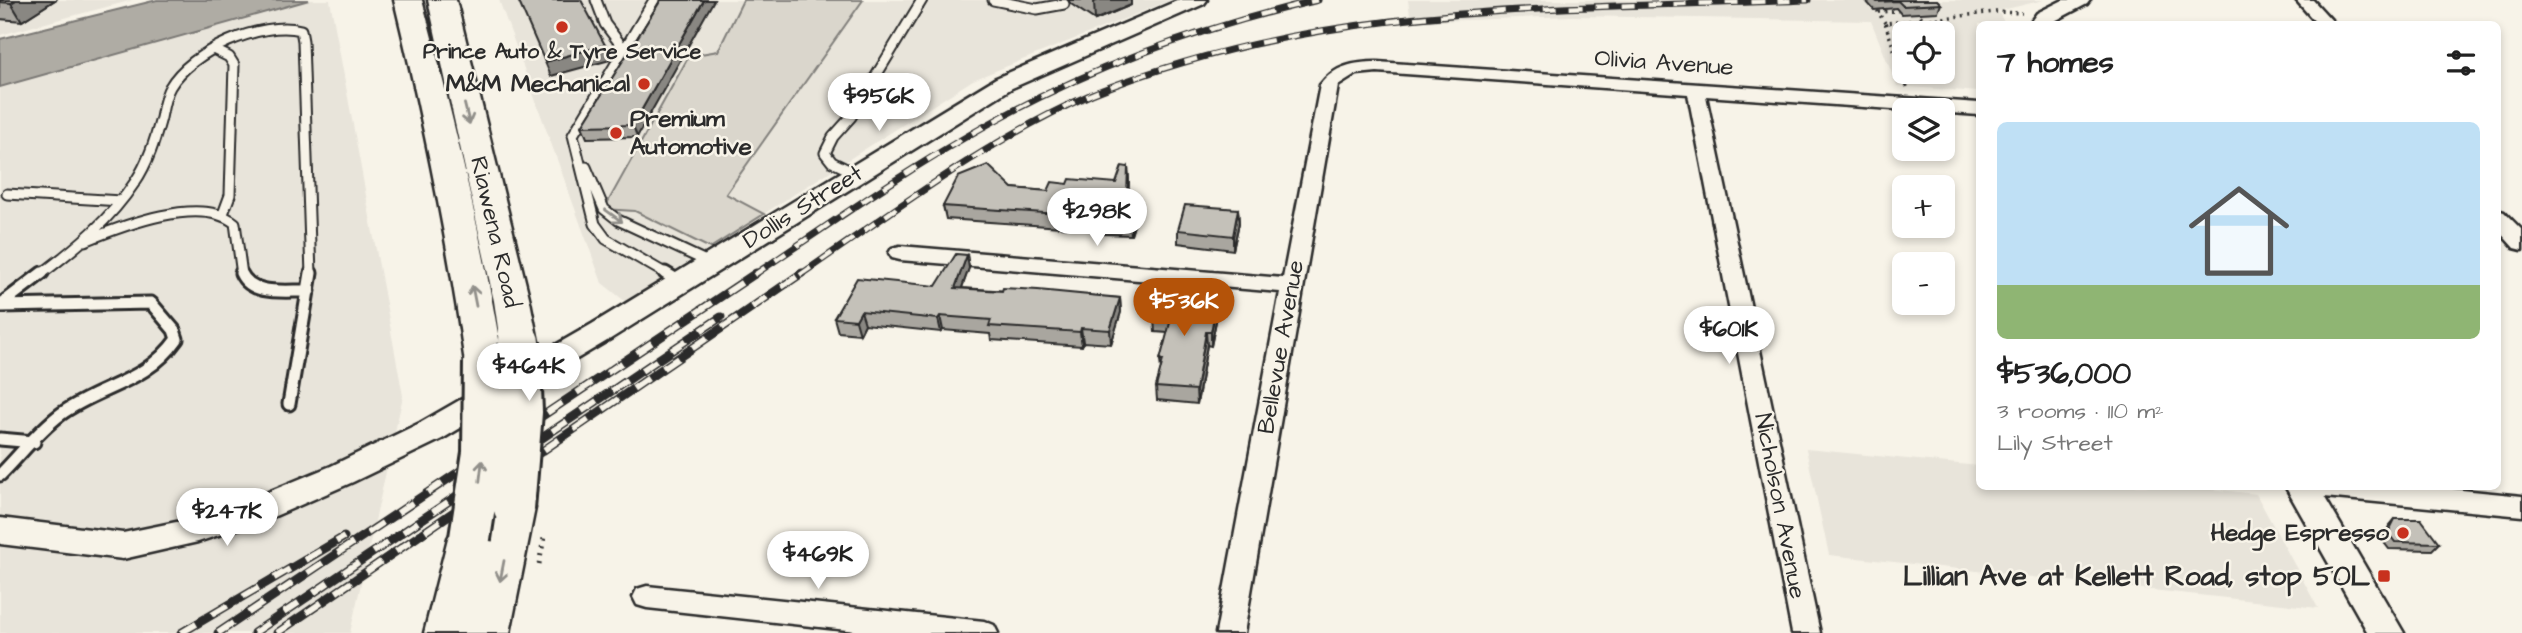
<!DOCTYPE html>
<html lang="en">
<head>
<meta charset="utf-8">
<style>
	body { margin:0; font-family:"Architects Daughter",sans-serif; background:#f2f2f2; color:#222; height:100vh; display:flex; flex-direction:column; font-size:26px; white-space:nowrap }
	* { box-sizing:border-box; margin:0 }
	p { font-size:23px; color:#767676 }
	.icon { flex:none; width:38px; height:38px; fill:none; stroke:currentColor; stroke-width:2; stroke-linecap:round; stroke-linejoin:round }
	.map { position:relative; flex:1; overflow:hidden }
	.side { position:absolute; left:1976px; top:21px; width:525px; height:469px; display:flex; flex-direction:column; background:#fff; border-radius:10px; box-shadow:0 4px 10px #0003 }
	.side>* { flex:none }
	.tools { position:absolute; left:1892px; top:21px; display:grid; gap:14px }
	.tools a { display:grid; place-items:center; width:63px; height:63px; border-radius:10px; background:#fff; box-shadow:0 4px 10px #0003; font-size:35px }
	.price { position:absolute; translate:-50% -60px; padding:0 16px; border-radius:24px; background:#fff; color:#222; font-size:23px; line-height:46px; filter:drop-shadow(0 2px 4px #0008) }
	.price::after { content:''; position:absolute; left:50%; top:42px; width:21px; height:16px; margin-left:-10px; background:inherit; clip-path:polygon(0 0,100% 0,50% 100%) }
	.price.selected { background:#b45309; color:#fff }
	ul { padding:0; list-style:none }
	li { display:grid; align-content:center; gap:14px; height:371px; padding:0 21px }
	li span { display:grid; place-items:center; height:217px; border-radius:10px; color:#555 }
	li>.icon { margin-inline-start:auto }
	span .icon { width:126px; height:126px; fill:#fffc; stroke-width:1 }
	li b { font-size:30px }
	h2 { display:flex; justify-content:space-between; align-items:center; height:84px; padding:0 21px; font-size:30px }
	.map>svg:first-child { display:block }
	.built { fill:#e8e4da; fill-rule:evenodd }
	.green { fill:#dad6cc; stroke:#82807c; stroke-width:2 }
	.water { fill:#afaca4; stroke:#7a7874; stroke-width:2 }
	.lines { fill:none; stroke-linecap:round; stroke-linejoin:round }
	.service-far1-casing { stroke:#2b2b2b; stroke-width:13 }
	.service-casing { stroke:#2b2b2b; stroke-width:17 }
	.minor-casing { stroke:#2b2b2b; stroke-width:5 }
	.tertiary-casing { stroke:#2b2b2b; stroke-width:5 }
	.trunk-casing { stroke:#2b2b2b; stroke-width:5 }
	.path-far1 { stroke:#2b2b2b; stroke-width:3.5; stroke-dasharray:2 4.5; stroke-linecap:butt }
	.path { stroke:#2b2b2b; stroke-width:5; stroke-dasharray:2 6; stroke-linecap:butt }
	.service-far1 { stroke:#f7f3e8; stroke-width:9 }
	.service { stroke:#f7f3e8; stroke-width:11 }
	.minor { fill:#f7f3e8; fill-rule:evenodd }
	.tertiary { fill:#f7f3e8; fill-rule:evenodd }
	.trunk { fill:#f7f3e8; fill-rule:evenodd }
	.rail-far1-casing { stroke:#2b2b2b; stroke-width:7 }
	.rail-casing { stroke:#2b2b2b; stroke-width:9 }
	.rail-far1 { stroke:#f7f3e8; stroke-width:4.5; stroke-dasharray:13; stroke-linecap:butt }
	.rail { stroke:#f7f3e8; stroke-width:6; stroke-dasharray:18; stroke-linecap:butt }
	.trunk-bridge-casing { stroke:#2b2b2b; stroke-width:46; stroke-linecap:butt }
	.trunk-bridge { stroke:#f7f3e8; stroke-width:40 }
	.wall { fill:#a9a69f; stroke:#2b2b2b; stroke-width:2 }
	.shaded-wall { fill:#898782; stroke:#2b2b2b; stroke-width:2 }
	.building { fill:#c4c1b9; stroke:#2b2b2b; stroke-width:2 }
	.oneway { stroke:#918f8a }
	.poi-dot { fill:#c8321e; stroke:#f7f3e8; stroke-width:2.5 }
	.labels { text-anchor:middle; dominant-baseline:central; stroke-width:5; stroke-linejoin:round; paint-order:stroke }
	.far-poi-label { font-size:21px; font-weight:bold; fill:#2b2b2b; stroke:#f7f3e8 }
	.street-label { font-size:24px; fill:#2b2b2b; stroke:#f7f3e8 }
	.poi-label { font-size:24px; font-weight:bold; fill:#2b2b2b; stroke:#f7f3e8; text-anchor:end }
	.near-poi-label { font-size:28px; font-weight:bold; fill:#2b2b2b; stroke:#f7f3e8; text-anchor:end }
</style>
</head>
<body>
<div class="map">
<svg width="2522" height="633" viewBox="0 0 2522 633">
	<rect width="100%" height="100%" fill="#f7f3e8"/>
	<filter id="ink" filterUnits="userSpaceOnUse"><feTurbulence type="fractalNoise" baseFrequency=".0143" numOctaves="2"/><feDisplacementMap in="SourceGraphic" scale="14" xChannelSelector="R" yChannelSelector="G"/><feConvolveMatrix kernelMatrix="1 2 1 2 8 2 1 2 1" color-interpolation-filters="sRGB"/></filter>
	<g filter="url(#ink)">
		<path class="built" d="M0 0H133L0 35Z
			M309 0H330L403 396 350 633H0V87Z
			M499 0H1171L973 80 626 302 602 283Z
			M1408 0H2044L1998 11 2005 24H1979V92L1897 86 1871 21 1572 16 1411 22ZM1904 33H1942V72H1904Z
			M1806 449 1979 466V486H2184L2256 494 2318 608 1829 555Z"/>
		<path class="green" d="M743 0H863L726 194 764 214 710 248 635 211 604 209 689 56 718 51Z"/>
		<path class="water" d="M157 0H309L0 87V39Z"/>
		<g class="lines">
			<defs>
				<path id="service-far1" d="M596 0 605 24 624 49
					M654 0 573 135 595 224 606 239 668 275
					M993 0 1037 9 1064 4
					M215 50 229 57 234 65 230 195 223 214
					M586 167 604 209 618 220 710 263
					M857 174 832 162 825 153 833 137 851 117 922 0
					M7 194 121 201
					M85 241C122 226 200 195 235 223L242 275
					M40 275C76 248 110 220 135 182 148 163 155 140 161 118 163 108 165 95 170 87 191 51 261 20 301 30L303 41 311 275"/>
				<path id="service" d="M241 273C252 297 286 290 309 291
					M665 273 680 282
					M0 305 42 273
					M0 306 151 303 174 330 177 339C146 383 102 385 61 414 38 431 20 455 0 475
					M289 404 311 273
					M0 439 34 442"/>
				<path id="minor" d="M2296 0H2313L2335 24H2317Z
					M1377 62 1979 103V115L1706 96 1820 633H1792L1688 94 1377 72 1357 74 1338 86 1244 633H1216L1280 292 900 260 892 258 889 253 892 248 900 246 1283 278 1320 85C1334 66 1354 62 1377 62Z
					M2497 210 2504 212 2522 230V250L2514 248 2497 229Z
					M2301 486H2422L2522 496V516L2314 496 2305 493Z
					M647 586 984 621 994 625 998 633H874L647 608 637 605 633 597 637 589Z"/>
				<path id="tertiary" d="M1179 0H1207L1204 4 1012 88 612 338 442 439 353 482 273 517 198 542 123 559 0 544V518L123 533 186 520 251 499 331 466 420 423 592 324 996 78Z
					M2063 0H2090L2087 4 2049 24H2029L2037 13Z
					M2285 486H2318L2404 633H2368Z"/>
				<path id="trunk" d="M394 0H422C454 120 483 241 503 363L497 372 484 376 471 372 465 363C448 241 423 120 394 0Z
					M428 0H456L530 301 538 342 532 351 519 355 506 351 500 342 494 301Z
					M514 492 529 497 535 508 510 633H424L448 538 455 526 470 521 485 526 488 530 493 508 499 497Z"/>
			</defs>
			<use href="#service-far1" class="service-far1-casing"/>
			<use href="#service" class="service-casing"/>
			<use href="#minor" class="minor-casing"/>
			<use href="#tertiary" class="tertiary-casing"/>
			<use href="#trunk" class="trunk-casing"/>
			<path class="path-far1" d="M1924 20 1996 12 2022 13
				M1885 23 1878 12 1898 11
				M1912 72 1915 75
				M1907 87 1885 23 1924 20 1916 10"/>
			<path class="path" d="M539 564 544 538"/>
			<use href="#service-far1" class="service-far1"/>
			<use href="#service" class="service"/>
			<use href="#minor" class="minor"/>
			<use href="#tertiary" class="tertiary"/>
			<use href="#trunk" class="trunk"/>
			<defs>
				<path id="rail-far1" d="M754 275C837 219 920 160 1009 113 1107 61 1211 25 1318 0
					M800 275C894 211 987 140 1092 94 1327 0 1560 10 1808 0"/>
				<path id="rail" d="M181 633 344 537
					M218 633 756 273
					M254 633 721 317
					M277 633 802 273"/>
			</defs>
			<use href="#rail-far1" class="rail-far1-casing"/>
			<use href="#rail" class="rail-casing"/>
			<use href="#rail-far1" class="rail-far1"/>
			<use href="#rail" class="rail"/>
			<defs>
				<path id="trunk-bridge" d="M514 508 522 412 519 342
					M470 538 483 453 484 363"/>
			</defs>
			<use href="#trunk-bridge" class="trunk-bridge-casing"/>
			<use href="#trunk-bridge" class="trunk-bridge"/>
		</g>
		<path class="wall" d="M0 0H55L22 21 0 19Z
			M661 0 637 137 587 138 582 126Z
			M1068 0H1131V5L1095 20 1071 4Z
			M1865 0H1937L1941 4 1938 12 1901 14 1896 8 1874 10Z
			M1128 167 1129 180 1128 195 1138 196 1139 209 1131 235 1104 234V230L946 219 943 206 1012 188 1048 191 1068 184 1116 183Z
			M1238 209 1239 223 1233 250 1178 243V230Z
			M967 255 969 268 962 288 1120 298 1121 312 1111 344 1083 342 1082 346 991 340 990 334 943 330 941 332 865 324 860 334 838 332 834 318 936 286Z
			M1218 311 1211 346 1207 345 1197 404 1157 400 1156 387 1161 370 1160 360 1168 333 1155 332 1154 318Z
			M2395 519 2439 543 2432 550 2389 549 2382 540 2389 526Z"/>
		<path class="shaded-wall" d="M16 0H55L22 21 11 3Z
			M704 0H714L637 137 633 125Z
			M1099 0H1131V5L1095 20 1094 2Z
			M605 45 610 60 551 76 545 62Z
			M1128 167 1129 180 1128 208 1127 195Z
			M1138 196 1139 209 1131 235 1130 221Z
			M1238 209 1239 223 1233 250V236Z
			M967 255 969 268 957 301 955 288Z
			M1218 297V311L1211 346V332Z
			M1120 298 1121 312 1111 344 1110 330Z
			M861 311 865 324 860 334 856 320Z
			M940 316 943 330 941 332 938 319Z
			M1081 328 1083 342 1082 346 1080 332Z
			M1206 332 1207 345 1197 404 1196 390Z"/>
		<path class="building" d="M0 0H16L11 3 0 2Z
			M518 0H581L605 45 545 62Z
			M661 0H704L633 125 582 126Z
			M1875 0H1937L1941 4 1903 6 1898 1 1877 2Z
			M988 165 1012 188 1048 191 1052 182 1068 184 1070 179 1116 183 1122 166 1128 167 1127 195 1138 196 1130 221H1103V217L943 206 958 177Z
			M1185 205 1238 209 1233 236 1178 230Z
			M956 254 967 255 955 288 1002 291 1003 288 1038 290 1120 298 1110 330 1081 328 1080 332 989 326 991 320 940 316 938 319 861 311 856 320 834 318 857 278 936 286Z
			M1160 294 1218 297 1211 332H1206L1196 390 1156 387 1163 360H1160L1171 319 1154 318Z
			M2395 519H2421L2439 543 2395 542 2388 533Z"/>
		<defs><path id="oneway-shaft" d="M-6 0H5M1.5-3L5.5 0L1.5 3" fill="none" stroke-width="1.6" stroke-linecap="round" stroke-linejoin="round" transform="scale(1.75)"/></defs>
		<g class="oneway">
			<use href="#oneway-shaft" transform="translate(467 114) rotate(76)"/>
			<use href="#oneway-shaft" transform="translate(614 216) rotate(36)"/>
			<use href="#oneway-shaft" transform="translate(474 296) rotate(-101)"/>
			<use href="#oneway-shaft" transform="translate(481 471) rotate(-83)"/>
			<use href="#oneway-shaft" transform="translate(502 571) rotate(101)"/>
		</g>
	</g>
	<g class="poi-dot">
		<circle cx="562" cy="27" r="7"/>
		<circle cx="644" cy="84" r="7"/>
		<circle cx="616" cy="133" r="7"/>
		<circle cx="2403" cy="533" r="7"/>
		<rect x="2377" y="569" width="14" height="14" rx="3.5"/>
	</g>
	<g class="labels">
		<g class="far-poi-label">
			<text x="562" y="51">Prince Auto &amp; Tyre Service</text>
		</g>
		<g class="street-label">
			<text transform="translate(1664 63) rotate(4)">Olivia Avenue</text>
			<text transform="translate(803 207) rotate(-32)">Dollis Street</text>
			<text transform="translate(495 232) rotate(77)">Riawena Road</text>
			<text transform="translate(1281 347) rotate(-80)">Bellevue Avenue</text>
			<text transform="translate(1780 506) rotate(79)">Nicholson Avenue</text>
		</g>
		<g class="poi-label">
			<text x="630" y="84">M&amp;M Mechanical</text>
			<text x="630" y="119" text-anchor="start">Premium<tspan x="630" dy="28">Automotive</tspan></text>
			<text x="2389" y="533">Hedge Espresso</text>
		</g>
		<g class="near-poi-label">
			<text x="2370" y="576">Lillian Ave at Kellett Road, stop 50L</text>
		</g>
	</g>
</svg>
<div class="tools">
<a><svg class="icon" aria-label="locate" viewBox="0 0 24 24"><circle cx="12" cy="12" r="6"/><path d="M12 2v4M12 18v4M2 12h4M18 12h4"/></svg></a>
<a><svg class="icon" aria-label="layers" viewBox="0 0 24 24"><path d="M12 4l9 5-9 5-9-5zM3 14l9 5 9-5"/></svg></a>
<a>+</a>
<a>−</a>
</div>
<b class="price" style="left:879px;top:133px">$956K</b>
<b class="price" style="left:1097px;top:248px">$298K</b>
<b class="price selected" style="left:1184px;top:338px">$536K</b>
<b class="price" style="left:1729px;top:366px">$601K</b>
<b class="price" style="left:529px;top:403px">$464K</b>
<b class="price" style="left:227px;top:548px">$247K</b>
<b class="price" style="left:818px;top:591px">$469K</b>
<section class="side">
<h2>7 homes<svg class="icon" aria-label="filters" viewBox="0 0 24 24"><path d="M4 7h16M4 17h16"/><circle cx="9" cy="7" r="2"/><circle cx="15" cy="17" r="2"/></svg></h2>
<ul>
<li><span style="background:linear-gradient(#bfe0f5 75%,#8fb573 0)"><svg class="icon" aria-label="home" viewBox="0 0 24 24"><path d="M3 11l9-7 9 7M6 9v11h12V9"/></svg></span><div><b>$536,000</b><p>3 rooms · 110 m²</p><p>Lily Street</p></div></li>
</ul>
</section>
</div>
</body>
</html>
